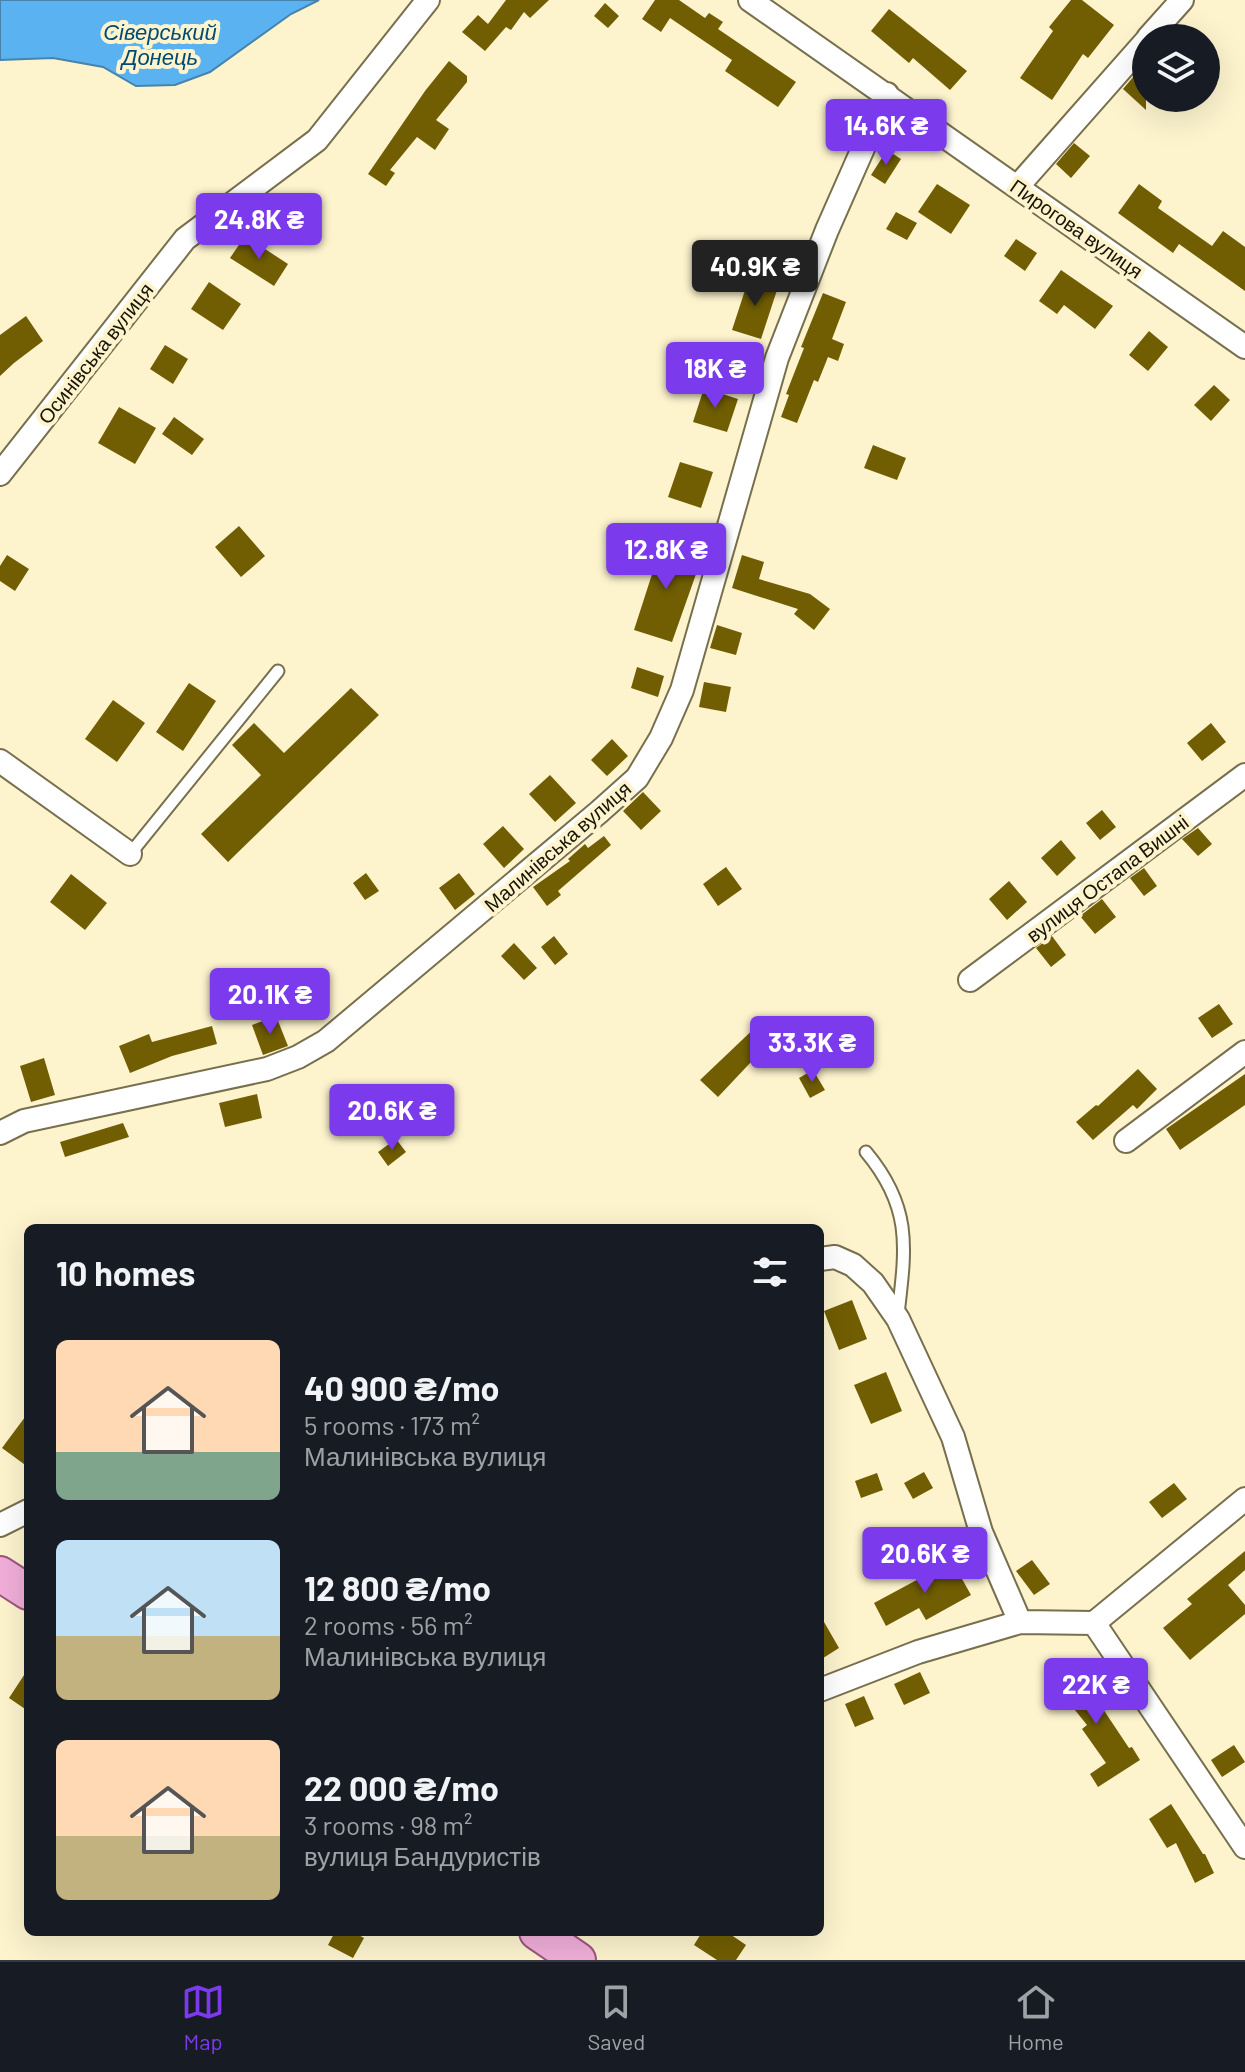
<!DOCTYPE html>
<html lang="en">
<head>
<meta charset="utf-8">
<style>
	body { margin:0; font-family:Barlow,sans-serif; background:#20242c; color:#f1f3f6; height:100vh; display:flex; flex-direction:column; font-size:30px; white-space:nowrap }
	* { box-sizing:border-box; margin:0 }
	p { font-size:26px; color:#9ea1a6 }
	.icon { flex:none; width:44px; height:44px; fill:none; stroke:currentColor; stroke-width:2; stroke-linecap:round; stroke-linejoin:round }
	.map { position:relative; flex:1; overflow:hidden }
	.details { position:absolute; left:24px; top:1224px; width:800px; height:712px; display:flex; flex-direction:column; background:#171b24; border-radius:12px; box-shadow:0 8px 32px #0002 }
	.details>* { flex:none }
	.tools { position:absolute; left:1132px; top:24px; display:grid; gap:16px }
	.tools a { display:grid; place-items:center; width:88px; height:88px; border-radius:50%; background:#171b24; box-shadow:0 8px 32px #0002; font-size:40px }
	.price { position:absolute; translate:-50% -68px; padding:0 18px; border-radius:8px; background:#7c3aed; color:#fff; font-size:26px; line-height:52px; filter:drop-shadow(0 2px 4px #0008) }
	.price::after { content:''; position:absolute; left:50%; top:48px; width:24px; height:18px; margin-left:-12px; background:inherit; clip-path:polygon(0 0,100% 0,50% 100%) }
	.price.current { background:#222; color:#fff }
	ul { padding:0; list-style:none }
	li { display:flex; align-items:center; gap:24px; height:200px; padding:0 32px }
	li span { display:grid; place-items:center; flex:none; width:224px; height:160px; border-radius:12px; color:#555 }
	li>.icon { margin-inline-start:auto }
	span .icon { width:96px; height:96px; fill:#fffc; stroke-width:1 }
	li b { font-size:34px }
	h2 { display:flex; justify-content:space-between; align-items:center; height:96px; padding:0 32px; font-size:34px }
	.menu { display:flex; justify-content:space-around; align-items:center; height:112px; border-top:2px solid #363941; background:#171b24; font-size:22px; color:#9ea1a6 }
	.menu a { display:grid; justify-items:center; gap:4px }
	.menu .current { color:#7c3aed }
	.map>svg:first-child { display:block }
	.water { fill:#5bb2f0; stroke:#4783aa; stroke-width:2 }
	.building { fill:#715e03 }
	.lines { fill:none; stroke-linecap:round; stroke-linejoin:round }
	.service-casing { stroke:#776f4d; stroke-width:15 }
	.minor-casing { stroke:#776f4d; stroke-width:26 }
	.primary-casing { stroke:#9e557f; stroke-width:38 }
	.service { stroke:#fff; stroke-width:11 }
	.minor { stroke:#fff; stroke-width:22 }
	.primary { stroke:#f0aed9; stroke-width:34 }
	.labels { text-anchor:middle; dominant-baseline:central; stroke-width:8; stroke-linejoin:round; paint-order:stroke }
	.street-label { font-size:20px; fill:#181507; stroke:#fdf4ce }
	.water-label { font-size:22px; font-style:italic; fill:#024a72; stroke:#fdf4ce }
</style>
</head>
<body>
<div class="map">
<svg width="1245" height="1960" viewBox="0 0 1245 1960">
	<rect width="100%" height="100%" fill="#fdf4ce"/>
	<path class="water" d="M0 0H319L291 14 210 72 175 85 136 86 103 67 53 58 0 60Z"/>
	<path class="building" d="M506 0H549L530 18 524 12 511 30 506 27 485 51 462 32 478 15 488 24Z
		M655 0H679L705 18 709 13 723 22 718 29 796 82 778 107 725 71 732 60 670 18 661 32 642 19Z
		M1071 0H1082L1114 25 1088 58 1083 54 1052 100 1020 78 1053 31 1049 27Z
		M605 3 619 16 608 28 594 16Z
		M889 9 967 71 950 90 913 58 909 63 871 31Z
		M449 61 467 76V82L436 120 449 129 435 150 417 137 390 170 395 173 386 186 368 174 425 91Z
		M1140 69 1146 74V110L1123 89Z
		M1074 143 1090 156 1071 178 1056 164Z
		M887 150 901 159 885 184 871 175Z
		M937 184 970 205 951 234 918 212Z
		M1139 184 1162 201 1158 208 1212 246 1223 231 1245 247V291L1179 244 1173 253 1118 213Z
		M284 197 314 218 300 238 270 216Z
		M896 212 917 223 907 240 886 229Z
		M245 236 288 264 274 286 230 258Z
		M1016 239 1037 253 1025 271 1004 256Z
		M1061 270 1113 306 1095 329 1064 305 1057 314 1039 301Z
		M749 278 778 287 761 339 732 330Z
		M209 282 241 304 223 330 191 309Z
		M823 293 846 302 832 339 844 344 838 361 828 357 818 382 814 380 797 423 781 417 789 395 786 394 804 348 801 347Z
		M26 316 43 341 14 363 0 376V335Z
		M1149 331 1168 347 1148 371 1129 355Z
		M165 345 188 359 173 384 150 369Z
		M1214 385 1230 400 1211 421 1194 405Z
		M704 388 738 399 727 432 693 422Z
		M119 407 156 428 135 464 98 443Z
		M174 417 204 439 192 455 162 434Z
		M873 445 906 458 897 480 864 468Z
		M680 462 713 472 701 508 668 497Z
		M239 526 265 556 241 577 215 547Z
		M648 542 701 560 672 642 634 630 654 568 641 564Z
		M7 555 29 569 15 591 0 581V566Z
		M742 555 764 562 759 579 810 594 830 609 814 630 794 614 798 609 732 588Z
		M717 625 742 633 736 655 710 648Z
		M637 667 664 676 658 697 631 688Z
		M704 682 731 687 726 712 699 707Z
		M189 683 216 701 183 751 156 732Z
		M351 688 379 715 228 862 201 834 261 775 232 745 254 723 284 753Z
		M113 700 145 723 117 762 85 739Z
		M1211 723 1226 742 1202 761 1187 743Z
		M612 739 628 756 607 776 591 760Z
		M550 775 576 803 555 822 529 794Z
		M643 792 661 811 641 830 623 811Z
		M1102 810 1116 827 1100 840 1086 823Z
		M503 826 524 849 504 868 483 844Z
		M1198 828 1212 844 1198 856 1182 839Z
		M604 836 611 845 558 891 561 895 547 906 533 887 570 861 568 859 585 844 588 848Z
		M1061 840 1076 858 1057 876 1041 858Z
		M726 867 742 889 718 906 703 884Z
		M1144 868 1157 886 1144 896 1130 878Z
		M366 873 379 891 365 900 353 883Z
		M459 873 475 894 455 910 439 888Z
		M71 874 107 903 85 930 50 902Z
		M1009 881 1027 902 1007 920 989 899Z
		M1102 899 1116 917 1095 934 1080 916Z
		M554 936 568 954 555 965 541 947Z
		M1052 936 1066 955 1051 967 1036 948Z
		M514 943 537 968 524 980 501 956Z
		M1219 1004 1233 1024 1212 1038 1198 1018Z
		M276 1016 288 1046 263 1055 252 1025Z
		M762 1021 778 1040 751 1062 718 1097 700 1080Z
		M212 1026 217 1044 172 1056 130 1073 119 1046 149 1034 152 1042Z
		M44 1058 55 1095 31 1102 20 1066Z
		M1138 1069 1157 1089 1137 1109 1133 1105 1093 1140 1076 1122 1096 1105 1098 1106Z
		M813 1070 825 1090 810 1098 799 1078Z
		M1245 1074V1105L1180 1150 1166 1129Z
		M257 1094 262 1118 225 1127 219 1103Z
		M123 1123 129 1137 65 1157 60 1142Z
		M396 1139 406 1152 388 1166 378 1152Z
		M852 1300 867 1339 839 1350 824 1311Z
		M886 1372 902 1411 871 1424 854 1385Z
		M28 1413V1467L2 1448Z
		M924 1472 933 1488 913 1499 904 1483Z
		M877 1473 883 1490 861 1498 855 1481Z
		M1174 1483 1187 1499 1162 1518 1149 1502Z
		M1245 1551V1570L1228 1585 1245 1605V1614L1190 1660 1163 1628 1192 1604 1187 1599Z
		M1032 1560 1050 1584 1034 1595 1016 1571Z
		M952 1561 971 1595 926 1620 919 1608 886 1626 874 1603Z
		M820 1615 839 1648 820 1660Z
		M1069 1664 1093 1694 1129 1748 1132 1747 1140 1760 1098 1787 1090 1774 1106 1763 1082 1729 1087 1725 1050 1679Z
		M28 1669V1711L9 1698Z
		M920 1672 930 1693 904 1705 894 1684Z
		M864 1696 874 1719 855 1727 845 1704Z
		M1234 1745 1245 1762 1222 1777 1211 1760Z
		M1171 1804 1203 1854H1205L1214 1873 1195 1883 1176 1843 1167 1848 1149 1819Z
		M335 1932H353L364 1938 353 1958 328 1945Z
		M702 1932H727L746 1945 736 1960H717L694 1945Z"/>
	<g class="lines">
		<defs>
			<path id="service" d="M130 854 278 671
				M866 1152C912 1207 906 1247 898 1314"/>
			<path id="minor" d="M750 0 1245 347
				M1148 38 1182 0
				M1018 186 1146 41
				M0 474 185 239 317 140 428 0
				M0 761 130 854
				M970 980 1245 775
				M0 1133 24 1121 267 1069 298 1057 326 1041 599 812 637 778 661 738 682 690 777 358 827 230 887 94
				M1126 1141 1245 1052
				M820 1259 835 1257 853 1265 873 1283 898 1319 953 1437 981 1532 1020 1622
				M0 1525 28 1511
				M1094 1623 1245 1847
				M820 1690 918 1652 1020 1622 1094 1623 1245 1499"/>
			<path id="primary" d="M0 1574 28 1592
				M537 1932 578 1960"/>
		</defs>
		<use href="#service" class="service-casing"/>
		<use href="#minor" class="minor-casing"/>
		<use href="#primary" class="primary-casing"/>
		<use href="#service" class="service"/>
		<use href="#minor" class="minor"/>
		<use href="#primary" class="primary"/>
	</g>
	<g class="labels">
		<g class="street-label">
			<text transform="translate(1077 228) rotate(35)">Пирогова вулиця</text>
			<text transform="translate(95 353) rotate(-52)">Осинівська вулиця</text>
			<text transform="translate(557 846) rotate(-41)">Малинівська вулиця</text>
			<text transform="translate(1107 878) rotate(-37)">вулиця Остапа Вишні</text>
		</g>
		<g class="water-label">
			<text x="160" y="31">Сіверський<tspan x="160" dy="25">Донець</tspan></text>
		</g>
	</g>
</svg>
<div class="tools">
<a><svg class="icon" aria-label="layers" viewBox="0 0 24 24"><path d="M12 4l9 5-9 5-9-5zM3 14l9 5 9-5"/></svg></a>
</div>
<b class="price" style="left:886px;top:167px">14.6K ₴</b>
<b class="price" style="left:259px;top:261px">24.8K ₴</b>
<b class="price current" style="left:755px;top:308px">40.9K ₴</b>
<b class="price" style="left:715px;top:410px">18K ₴</b>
<b class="price" style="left:666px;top:591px">12.8K ₴</b>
<b class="price" style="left:270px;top:1036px">20.1K ₴</b>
<b class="price" style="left:812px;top:1084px">33.3K ₴</b>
<b class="price" style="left:392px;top:1152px">20.6K ₴</b>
<b class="price" style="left:925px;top:1595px">20.6K ₴</b>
<b class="price" style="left:1096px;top:1726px">22K ₴</b>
<section class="details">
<h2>10 homes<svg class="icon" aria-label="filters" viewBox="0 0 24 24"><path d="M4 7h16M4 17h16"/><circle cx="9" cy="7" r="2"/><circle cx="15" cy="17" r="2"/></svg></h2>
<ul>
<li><span style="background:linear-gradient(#ffd9b3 70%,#7fa58c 0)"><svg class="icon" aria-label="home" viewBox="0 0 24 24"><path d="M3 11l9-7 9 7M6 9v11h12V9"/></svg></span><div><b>40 900 ₴/mo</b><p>5 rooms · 173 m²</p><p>Малинівська вулиця</p></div></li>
<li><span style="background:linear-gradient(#bfe0f5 60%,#c2b280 0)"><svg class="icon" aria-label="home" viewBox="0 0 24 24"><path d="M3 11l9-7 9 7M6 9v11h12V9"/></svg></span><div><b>12 800 ₴/mo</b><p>2 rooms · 56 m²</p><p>Малинівська вулиця</p></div></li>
<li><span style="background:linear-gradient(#ffd9b3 60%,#c2b280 0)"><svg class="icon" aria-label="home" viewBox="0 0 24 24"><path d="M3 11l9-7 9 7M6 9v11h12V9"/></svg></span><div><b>22 000 ₴/mo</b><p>3 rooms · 98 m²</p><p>вулиця Бандуристів</p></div></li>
</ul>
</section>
</div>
<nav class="menu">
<a class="current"><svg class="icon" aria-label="map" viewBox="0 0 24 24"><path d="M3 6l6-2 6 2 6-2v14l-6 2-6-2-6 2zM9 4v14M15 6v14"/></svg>Map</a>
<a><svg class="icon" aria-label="saved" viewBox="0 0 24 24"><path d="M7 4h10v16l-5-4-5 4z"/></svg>Saved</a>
<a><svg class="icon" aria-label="home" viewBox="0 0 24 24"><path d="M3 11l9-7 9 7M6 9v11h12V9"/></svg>Home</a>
</nav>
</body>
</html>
